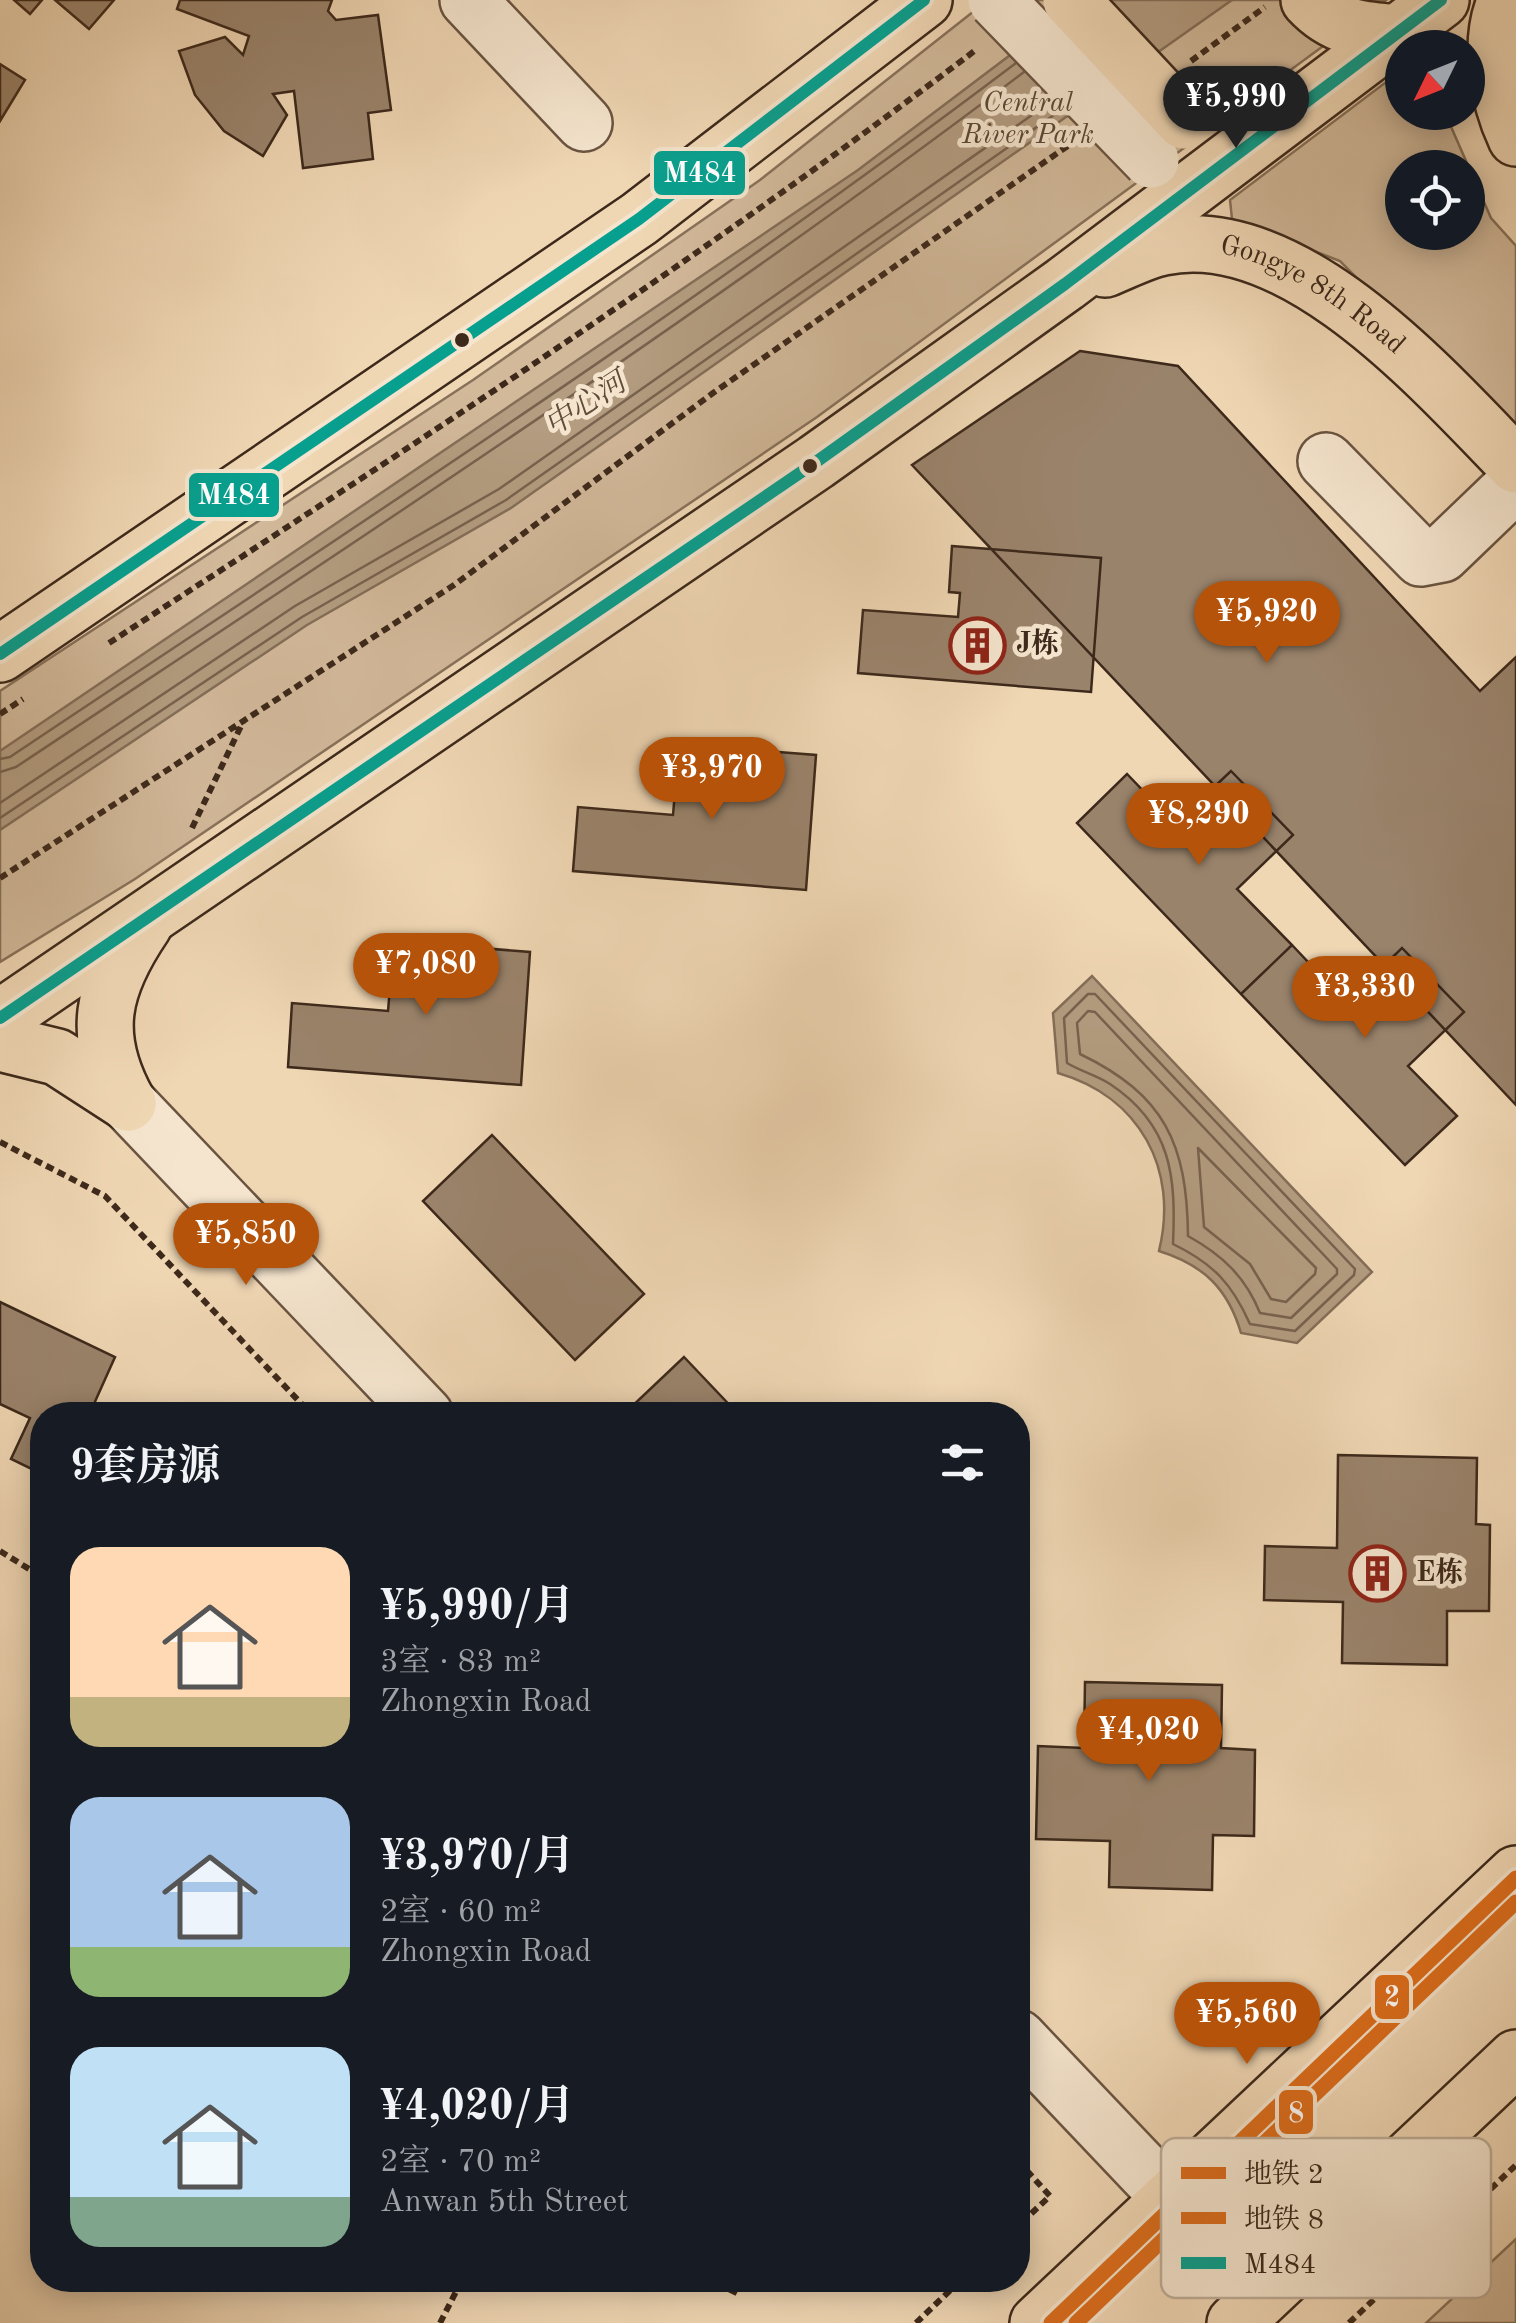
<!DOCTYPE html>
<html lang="zh">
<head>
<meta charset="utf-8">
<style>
	body { margin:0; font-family:"Old Standard TT","Noto Serif SC",serif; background:#20242c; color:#f1f3f6; height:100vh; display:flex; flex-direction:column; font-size:38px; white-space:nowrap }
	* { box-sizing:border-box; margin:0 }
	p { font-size:32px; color:#9ea1a6 }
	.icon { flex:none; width:55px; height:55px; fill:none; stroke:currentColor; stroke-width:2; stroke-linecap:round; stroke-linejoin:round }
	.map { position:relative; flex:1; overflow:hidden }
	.details { position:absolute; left:30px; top:1402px; width:1000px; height:890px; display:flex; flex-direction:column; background:#171b24; border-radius:40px; box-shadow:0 5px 25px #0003 }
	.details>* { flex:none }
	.needle { width:65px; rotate:227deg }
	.buttons { position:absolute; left:1385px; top:30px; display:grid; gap:20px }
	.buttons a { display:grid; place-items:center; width:100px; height:100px; border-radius:50%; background:#171b24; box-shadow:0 5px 25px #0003; font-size:50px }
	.price { position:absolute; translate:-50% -85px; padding:0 22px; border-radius:35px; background:#b45309; color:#fff; font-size:32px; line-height:65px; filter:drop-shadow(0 2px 5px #0008) }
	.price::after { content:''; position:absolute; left:50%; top:60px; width:30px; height:22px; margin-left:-15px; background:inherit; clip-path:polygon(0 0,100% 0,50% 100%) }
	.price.selected { background:#222; color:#fff }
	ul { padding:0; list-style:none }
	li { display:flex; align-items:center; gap:30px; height:250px; padding:0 40px }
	li span { display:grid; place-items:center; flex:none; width:280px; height:200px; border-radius:30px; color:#555 }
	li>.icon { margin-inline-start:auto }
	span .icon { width:120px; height:120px; fill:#fffc; stroke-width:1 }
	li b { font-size:42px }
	h2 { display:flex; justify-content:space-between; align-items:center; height:120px; padding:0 40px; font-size:42px }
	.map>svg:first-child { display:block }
	.green { fill:#d2b99a; stroke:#88715a; stroke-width:2.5; fill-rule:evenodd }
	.water { fill:#b39c80; stroke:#846e58; stroke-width:2.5 }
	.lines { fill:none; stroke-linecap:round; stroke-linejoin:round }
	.shore { stroke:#78624e; stroke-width:2.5 }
	.building { fill:#9a836b; stroke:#3d291b; stroke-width:2.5 }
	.minor-casing { stroke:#6a5441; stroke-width:60 }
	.major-casing { stroke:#3d291b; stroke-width:60 }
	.path { stroke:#3d291b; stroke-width:6; stroke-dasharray:8 5; stroke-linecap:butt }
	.minor { stroke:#f5e5ce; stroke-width:55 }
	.major { stroke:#f0d7b4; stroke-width:55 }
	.minor-bridge-casing { stroke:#6a5441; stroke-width:60; stroke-linecap:butt }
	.major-bridge-casing { stroke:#3d291b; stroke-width:60; stroke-linecap:butt }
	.minor-bridge { stroke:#f5e5ce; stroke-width:55 }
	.major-bridge { stroke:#f0d7b4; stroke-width:55 }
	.bus-1-casing { stroke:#f5e5ce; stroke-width:20 }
	.bus-1 { stroke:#07a08f; stroke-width:12 }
	.metro-1-casing { stroke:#f5e5ce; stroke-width:22 }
	.metro-2-casing { stroke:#f5e5ce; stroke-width:22 }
	.metro-1 { stroke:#db6d1c; stroke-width:15 }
	.metro-2 { stroke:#db6d1c; stroke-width:15 }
	.bus-dot { fill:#3d291b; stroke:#f5e5ce; stroke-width:4 }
	.labels { text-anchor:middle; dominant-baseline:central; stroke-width:9; stroke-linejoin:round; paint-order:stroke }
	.park-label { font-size:28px; font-style:italic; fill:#5b4634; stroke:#f5e5ce }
	.street-label { font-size:28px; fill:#3d291b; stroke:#f5e5ce }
	.poi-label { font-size:28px; font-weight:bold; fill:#3d291b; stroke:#f5e5ce; text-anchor:start }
	.water-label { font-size:30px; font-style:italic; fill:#604c39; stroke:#f5e5ce }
	.key { fill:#f5e5ce; stroke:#bead98; stroke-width:2.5 }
	.key-label { font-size:28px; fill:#3d291b }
	.line-badge { stroke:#f5e5ce; stroke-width:4 }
	.badge-label { font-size:28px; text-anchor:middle; font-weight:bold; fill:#fff }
</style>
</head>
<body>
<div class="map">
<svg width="1516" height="2323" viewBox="0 0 1516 2323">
	<rect width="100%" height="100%" fill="#f0d7b4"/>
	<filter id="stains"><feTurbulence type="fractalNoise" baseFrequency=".002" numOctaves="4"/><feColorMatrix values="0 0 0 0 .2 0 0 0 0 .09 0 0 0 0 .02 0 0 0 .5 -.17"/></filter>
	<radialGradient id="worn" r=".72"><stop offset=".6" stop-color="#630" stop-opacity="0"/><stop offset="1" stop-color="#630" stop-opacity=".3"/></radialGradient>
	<path class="green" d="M988 0H1386L817 417 135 879 0 962V691L473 380 760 180Z
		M1402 70V112L1445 113 1491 218 1516 246V437L1340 261 1232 219 1230 200ZM1402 168H1468V232H1402Z
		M1516 2239V2323H1426Z"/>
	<path class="water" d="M1083 0H1232L511 508 307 625 0 830V751L858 170Z
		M1092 976 1372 1272 1297 1343 1241 1333C1228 1289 1204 1265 1159 1251 1179 1169 1140 1097 1058 1073L1053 1013Z"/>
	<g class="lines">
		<path class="shore" d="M0 759 10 757C348 531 691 309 1016 63
			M0 772 16 767C356 541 699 318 1024 72
			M0 803 295 606 499 489 1052 101
			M0 818 302 617 506 500 1061 110
			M1088 994H1095L1355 1269 1354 1275 1295 1331 1250 1324C1232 1284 1214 1264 1173 1244 1176 1177 1172 1125 1110 1084 1096 1075 1080 1071 1067 1063L1064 1018Z
			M1088 1011 1095 1012 1337 1269V1274L1291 1318 1260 1313C1245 1276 1222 1255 1188 1236 1187 1144 1165 1095 1080 1054L1077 1023Z
			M1198 1148 1316 1268 1315 1274 1286 1302 1271 1299 1250 1264 1204 1227Z"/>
	</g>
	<path class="building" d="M14 0H42L30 14Z
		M55 0H114L89 29Z
		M180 0H332L328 11 336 20 378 15 391 110 368 113 373 159 303 168 294 91 273 94 287 115 263 156 224 131 195 95 179 51 225 37 243 55 249 36 177 9Z
		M0 64 25 80 0 121Z
		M1080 351 1178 366 1480 691 1516 657V1105L912 465Z
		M952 546 1101 558 1091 692 858 673 863 610 958 617 960 593 949 592Z
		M667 743 816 755 806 890 573 871 578 807 673 815 675 791 664 790Z
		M1231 771 1293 835 1237 889 1292 945 1241 994 1077 823 1127 774 1175 824Z
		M382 940 530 952 521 1085 288 1067 292 1003 388 1011 390 987 378 985Z
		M1292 945 1346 1002 1402 948 1464 1012 1408 1066 1457 1116 1405 1165 1241 994Z
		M492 1135 644 1294 575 1360 423 1201Z
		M0 1302 115 1357 89 1415H42V1474L11 1459 30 1418 0 1404Z
		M684 1357 739 1415H628L626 1412Z
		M1338 1455 1477 1458 1476 1524 1490 1525 1489 1611H1447V1665L1342 1663 1343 1602 1264 1600 1265 1546 1337 1548Z
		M1085 1682 1222 1685 1221 1748 1255 1750 1254 1836 1213 1835 1212 1890 1109 1887 1110 1841 1036 1839 1038 1746 1084 1748Z
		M706 2280H743L735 2294Z"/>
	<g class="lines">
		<defs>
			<path id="minor" d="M468 0 584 123
				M1326 461 1421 558 1442 554 1516 483
				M128 1103 425 1415
				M1018 2038 1169 2197"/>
			<g id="major">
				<path d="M1309 0C1336 29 1362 30 1400 33"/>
				<path d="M1506 0C1487 41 1498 100 1516 138"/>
				<path id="s1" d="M1105 269C1123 262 1143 251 1163 247 1293 219 1435 382 1516 465"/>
				<path d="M0 654 639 219 924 0"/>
				<path d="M0 1018 816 462 1065 284 1441 0"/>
				<path d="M0 1043 57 1057 128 1103"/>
				<path d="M128 1103C90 1035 102 987 144 925"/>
				<path d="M1038 2323 1516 1874"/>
				<path d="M1235 2323 1516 2058"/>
			</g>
		</defs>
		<use href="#minor" class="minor-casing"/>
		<use href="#major" class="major-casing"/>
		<path class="path" d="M1191 61 1265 7
			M109 643C403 452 698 261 977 49
			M0 714 23 699
			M192 828 243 722
			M0 878 454 585 713 393 1069 145
			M0 1142 105 1196 312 1415
			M0 1551 42 1577
			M1018 2161 1050 2196 1018 2226
			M440 2323 462 2280
			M916 2323 961 2280
			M1349 2323 1516 2165"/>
		<use href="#minor" class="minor"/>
		<use href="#major" class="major"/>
		<defs>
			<path id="minor-bridge" d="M996 0 1151 160"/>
			<path id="major-bridge" d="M1071 0 1184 121"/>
		</defs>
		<use href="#minor-bridge" class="minor-bridge-casing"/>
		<use href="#major-bridge" class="major-bridge-casing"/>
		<use href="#minor-bridge" class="minor-bridge"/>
		<use href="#major-bridge" class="major-bridge"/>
		<defs>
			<path id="bus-1" d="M0 654 639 219 924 0
				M0 1018 816 462 1065 284 1441 0"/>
		</defs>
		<use href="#bus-1" class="bus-1-casing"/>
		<use href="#bus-1" class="bus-1"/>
		<defs>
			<path id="metro-1" d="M1051 2323 1516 1878"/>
			<path id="metro-2" d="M1076 2323 1516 1902"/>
		</defs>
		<use href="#metro-1" class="metro-1-casing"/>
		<use href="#metro-2" class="metro-2-casing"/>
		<use href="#metro-1" class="metro-1"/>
		<use href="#metro-2" class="metro-2"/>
	</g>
	<defs>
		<symbol id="building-ring" viewBox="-11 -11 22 22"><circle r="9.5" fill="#f5e5ce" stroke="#8f2418" stroke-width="1.5"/><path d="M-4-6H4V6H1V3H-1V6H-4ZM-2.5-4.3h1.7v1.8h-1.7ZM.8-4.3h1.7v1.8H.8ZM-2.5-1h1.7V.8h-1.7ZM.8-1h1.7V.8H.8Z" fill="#8f2418"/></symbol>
	</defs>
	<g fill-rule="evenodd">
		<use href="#building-ring" x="946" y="614" width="63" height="63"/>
		<use href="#building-ring" x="1346" y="1542" width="63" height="63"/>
	</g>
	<g class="bus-dot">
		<circle cx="462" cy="340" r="9"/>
		<circle cx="810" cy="466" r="9"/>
	</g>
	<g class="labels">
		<g class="park-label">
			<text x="1028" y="104">Central<tspan x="1028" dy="32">River Park</tspan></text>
		</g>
		<g class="street-label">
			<text stroke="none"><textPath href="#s1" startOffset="225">Gongye 8th Road</textPath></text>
		</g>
		<g class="poi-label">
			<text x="1016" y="645">J栋</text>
			<text x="1416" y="1574">E栋</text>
		</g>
		<g class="water-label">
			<text transform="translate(586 405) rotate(-33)">中心河</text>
		</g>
	</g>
	<rect x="1161" y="2138" width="330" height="160" rx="15" class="key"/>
	<rect x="1181" y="2167" width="45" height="12" fill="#db6d1c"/>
	<rect x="1181" y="2212" width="45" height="12" fill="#db6d1c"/>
	<rect x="1181" y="2257" width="45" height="12" fill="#07a08f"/>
	<g class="key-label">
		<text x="1244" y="2183">地铁 2</text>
		<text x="1244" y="2228">地铁 8</text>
		<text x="1244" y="2273">M484</text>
	</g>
	<g class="line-badge">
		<rect x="652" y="149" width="95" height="48" rx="10" fill="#07a08f"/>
		<rect x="187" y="471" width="94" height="48" rx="10" fill="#07a08f"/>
		<rect x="1373" y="1973" width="38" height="48" rx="10" fill="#db6d1c"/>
		<rect x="1277" y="2088" width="38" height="48" rx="10" fill="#db6d1c"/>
	</g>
	<g class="badge-label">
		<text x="700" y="182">M484</text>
		<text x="234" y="504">M484</text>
		<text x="1392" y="2006">2</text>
		<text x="1296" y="2122">8</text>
	</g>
	<rect width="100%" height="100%" filter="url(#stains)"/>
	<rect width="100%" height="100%" fill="url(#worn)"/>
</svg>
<div class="buttons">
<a><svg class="needle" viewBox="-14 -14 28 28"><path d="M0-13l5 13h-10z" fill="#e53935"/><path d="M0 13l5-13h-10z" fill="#9ea1a6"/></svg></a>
<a><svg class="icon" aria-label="locate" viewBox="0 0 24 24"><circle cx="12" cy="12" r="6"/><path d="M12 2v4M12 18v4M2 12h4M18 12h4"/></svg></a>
</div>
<b class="price selected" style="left:1236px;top:151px">¥5,990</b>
<b class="price" style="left:1267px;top:666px">¥5,920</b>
<b class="price" style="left:712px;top:822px">¥3,970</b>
<b class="price" style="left:1199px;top:868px">¥8,290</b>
<b class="price" style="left:426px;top:1018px">¥7,080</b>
<b class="price" style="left:1365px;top:1041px">¥3,330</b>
<b class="price" style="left:246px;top:1288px">¥5,850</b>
<b class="price" style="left:1149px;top:1784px">¥4,020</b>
<b class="price" style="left:1247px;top:2067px">¥5,560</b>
<section class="details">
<h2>9套房源<svg class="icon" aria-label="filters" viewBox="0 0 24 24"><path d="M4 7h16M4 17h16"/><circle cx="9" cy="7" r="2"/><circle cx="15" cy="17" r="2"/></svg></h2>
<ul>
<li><span style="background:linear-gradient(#ffd9b3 75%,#c2b280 0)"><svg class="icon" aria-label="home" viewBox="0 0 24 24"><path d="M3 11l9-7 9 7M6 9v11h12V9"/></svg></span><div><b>¥5,990/月</b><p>3室 · 83 m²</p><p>Zhongxin Road</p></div></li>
<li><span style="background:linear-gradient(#a9c7e8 75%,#8fb573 0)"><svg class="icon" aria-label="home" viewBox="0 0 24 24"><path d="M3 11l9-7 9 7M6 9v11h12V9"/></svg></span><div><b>¥3,970/月</b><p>2室 · 60 m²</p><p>Zhongxin Road</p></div></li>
<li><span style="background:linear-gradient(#bfe0f5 75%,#7fa58c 0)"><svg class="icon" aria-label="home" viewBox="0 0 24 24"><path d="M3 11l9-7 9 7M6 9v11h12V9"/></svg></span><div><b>¥4,020/月</b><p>2室 · 70 m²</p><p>Anwan 5th Street</p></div></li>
</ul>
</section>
</div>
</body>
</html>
